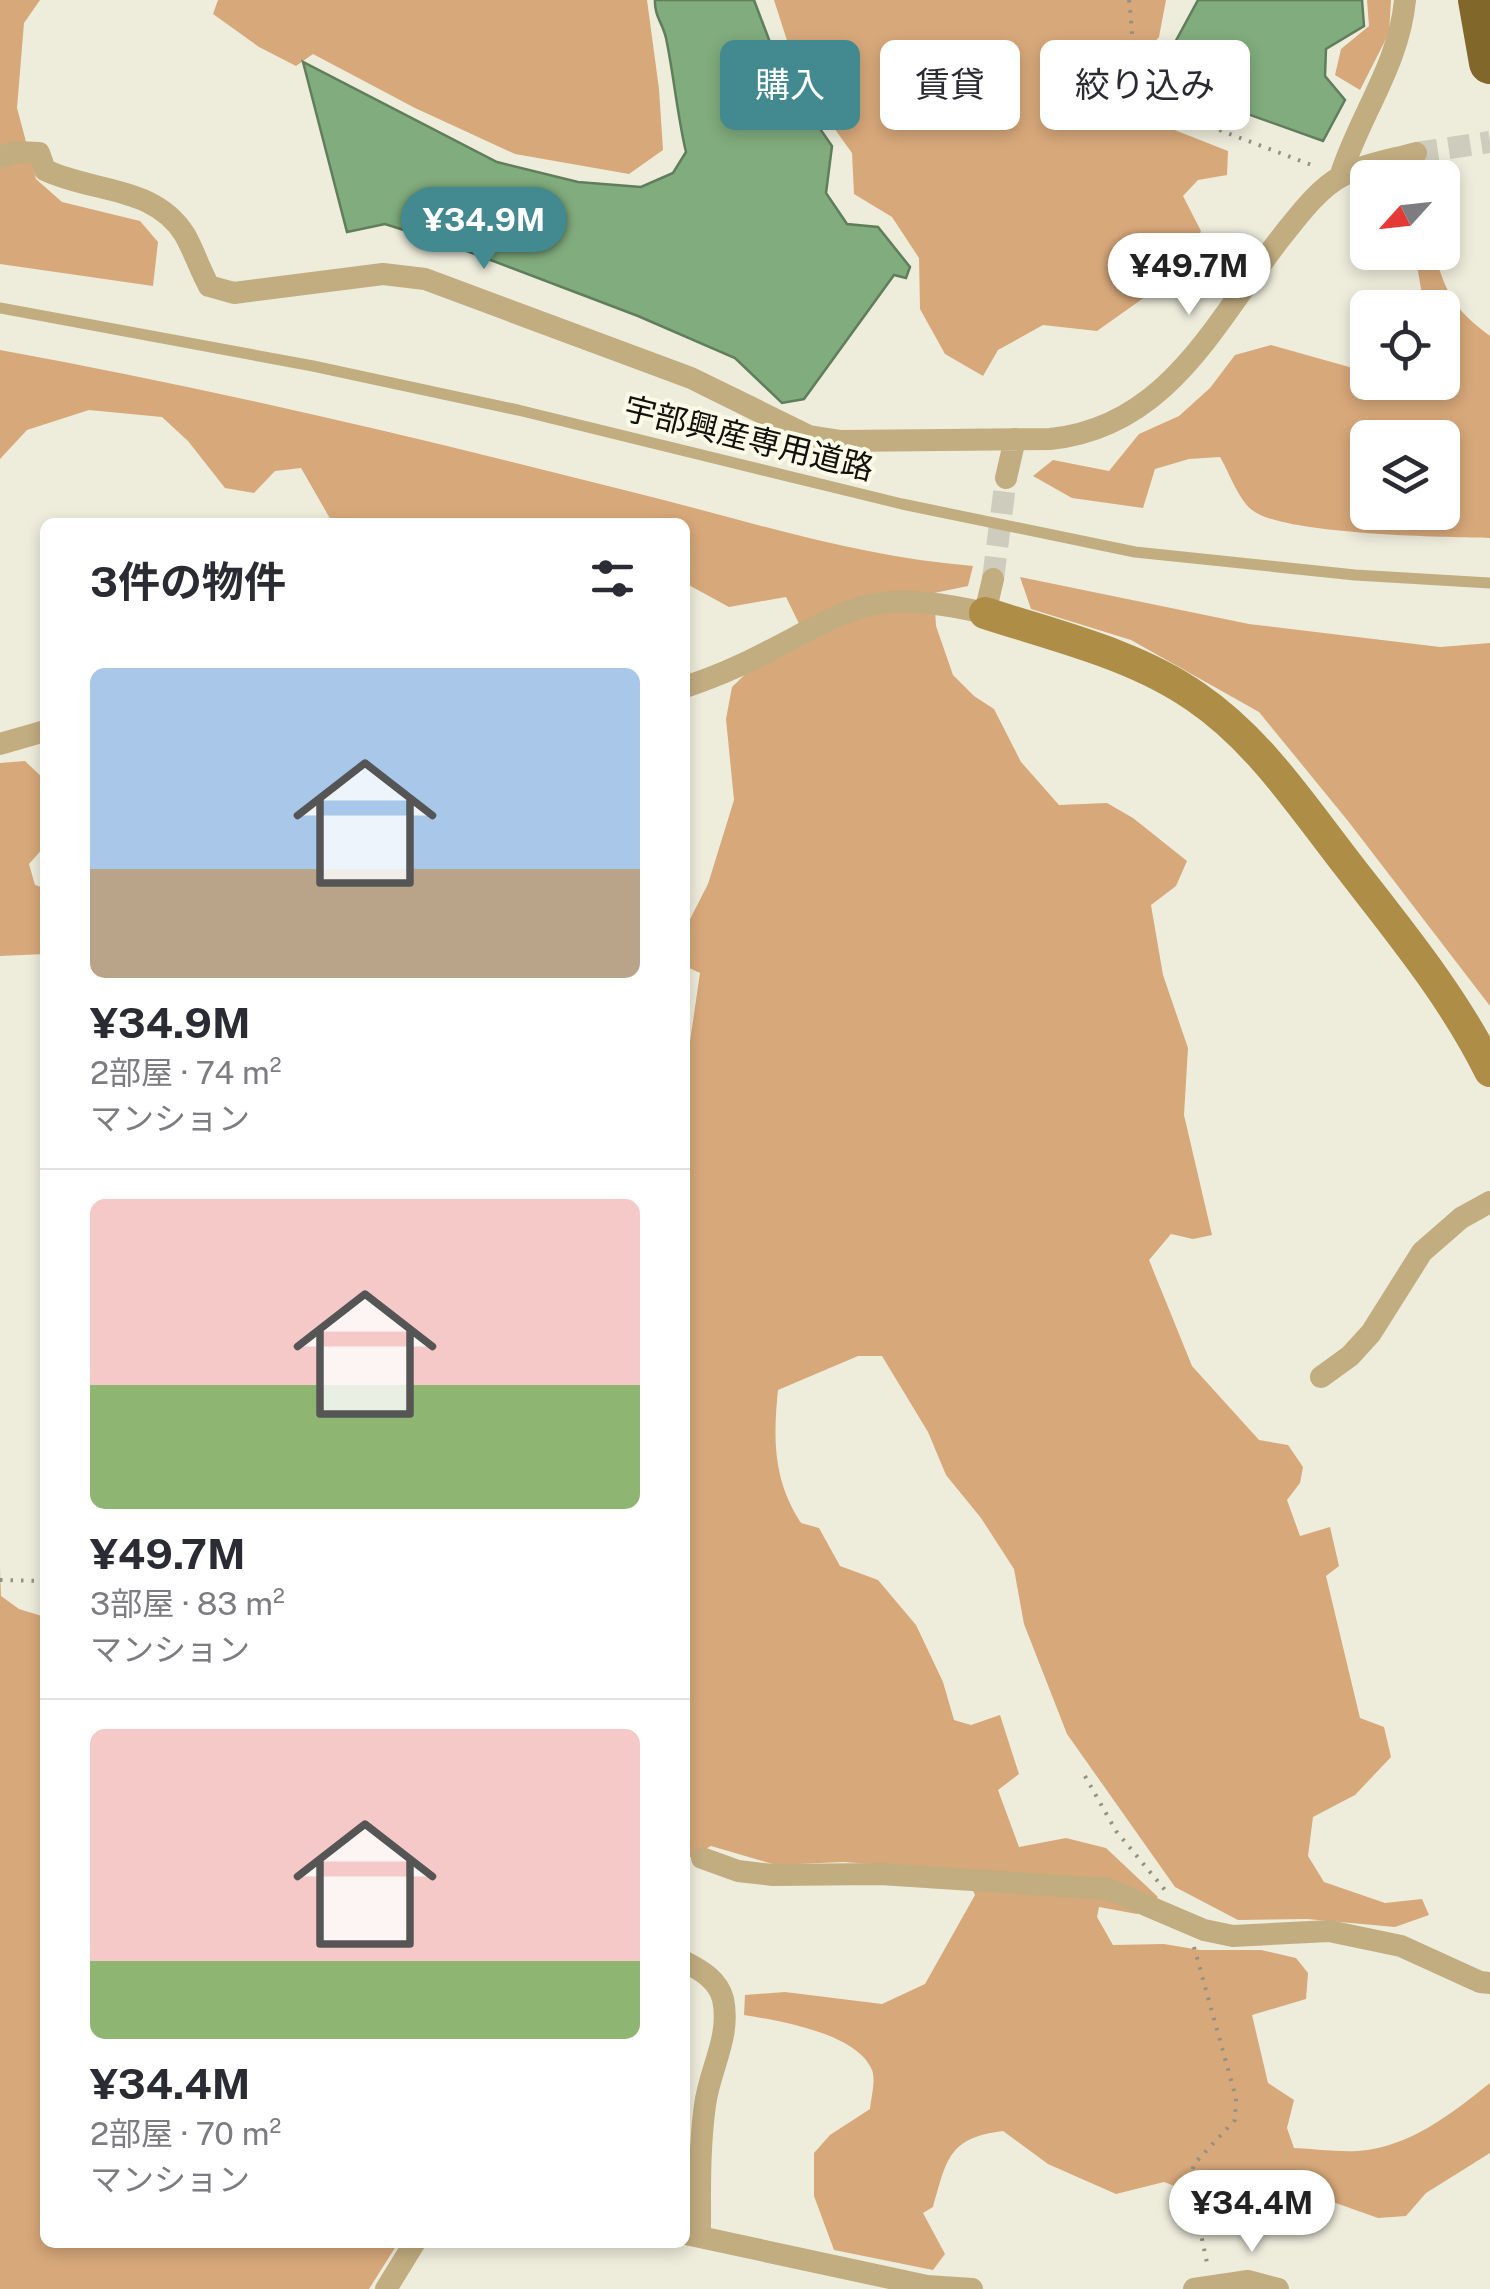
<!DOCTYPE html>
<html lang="ja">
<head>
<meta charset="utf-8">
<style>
	body { margin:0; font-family:"Public Sans","Noto Sans JP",sans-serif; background:#f2f2f3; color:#2b2b33; height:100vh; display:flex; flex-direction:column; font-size:38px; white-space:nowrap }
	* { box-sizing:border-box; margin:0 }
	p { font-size:32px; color:#7c7c81 }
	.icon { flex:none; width:55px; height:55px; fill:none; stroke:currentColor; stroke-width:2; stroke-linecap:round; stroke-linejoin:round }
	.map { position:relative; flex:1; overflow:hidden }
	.sheet { position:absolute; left:40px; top:518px; width:650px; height:1730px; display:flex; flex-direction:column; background:#fff; border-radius:15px; box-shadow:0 5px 15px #0003 }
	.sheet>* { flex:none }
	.guide { position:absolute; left:720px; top:40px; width:620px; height:90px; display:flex; gap:20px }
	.needle { width:65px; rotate:243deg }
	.fabs { position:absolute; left:1350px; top:160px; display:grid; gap:20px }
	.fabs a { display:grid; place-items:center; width:110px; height:110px; border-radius:15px; background:#fff; box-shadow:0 5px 15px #0003; font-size:50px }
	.price { position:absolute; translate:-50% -85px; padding:0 22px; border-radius:35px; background:#fff; color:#222; font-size:32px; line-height:65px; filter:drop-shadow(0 2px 5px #0008) }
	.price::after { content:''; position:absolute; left:50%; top:60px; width:30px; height:22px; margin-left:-15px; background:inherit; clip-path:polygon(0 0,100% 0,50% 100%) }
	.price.active { background:#428a8f; color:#fff }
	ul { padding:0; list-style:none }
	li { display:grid; align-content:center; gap:20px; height:530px; padding:0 50px }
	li+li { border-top:2px solid #e1e1e2 }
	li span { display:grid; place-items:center; height:310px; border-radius:15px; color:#555 }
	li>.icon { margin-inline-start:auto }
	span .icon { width:180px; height:180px; fill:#fffc; stroke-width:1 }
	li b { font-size:42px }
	h2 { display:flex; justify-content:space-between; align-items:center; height:120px; padding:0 50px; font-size:42px }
	.chip { padding:0 35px; border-radius:15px; background:#fff; box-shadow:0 5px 15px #0003; font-size:35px; line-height:90px }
	.chip.active { background:#428a8f; color:#fff }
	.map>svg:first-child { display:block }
	.forest { fill:#d7a87a; fill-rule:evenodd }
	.water { fill:#81ac7d; stroke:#607e5b; stroke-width:2.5 }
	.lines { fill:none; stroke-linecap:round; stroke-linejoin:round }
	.street-tunnel { stroke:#cdccbd; stroke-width:22; stroke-dasharray:22 11; stroke-linecap:butt }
	.path { stroke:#919184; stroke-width:4; stroke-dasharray:2.5 8; stroke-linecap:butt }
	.lane { stroke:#c2ad81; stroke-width:11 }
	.street { stroke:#c2ad81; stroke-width:22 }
	.secondary { stroke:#ae8d47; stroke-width:32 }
	.highway { stroke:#82672a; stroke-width:42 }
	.labels { text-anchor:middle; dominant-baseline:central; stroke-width:8; stroke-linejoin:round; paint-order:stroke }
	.street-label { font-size:32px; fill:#12120c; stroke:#fbfae9 }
</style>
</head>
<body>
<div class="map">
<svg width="1490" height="2289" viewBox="0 0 1490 2289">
	<rect width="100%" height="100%" fill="#eeeddc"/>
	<path class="forest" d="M0 0H40L24 23 17 108 36 179 62 202 140 221 158 242 153 286 0 264Z
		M218 0H647L659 89 663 150 629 174 515 154 415 108 313 54 296 66 259 47 213 14Z
		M774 0H1166L1159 37 1122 80 1144 118 1228 151 1227 175 1198 180 1183 196 1201 231 1183 270 1097 331 1043 325 998 350 983 376 945 354 920 309 919 258 892 217 854 194 852 153 800 81Z
		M1367 0H1391L1389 33 1360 90 1335 75 1341 49 1369 26Z
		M1415 253H1434C1447 295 1454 309 1490 336V538C1445 537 1283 535 1252 510 1238 499 1229 472 1220 457L1189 459 1155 469 1143 508 1072 498 1033 476 1053 460 1109 471 1139 434 1179 416 1210 388 1235 355 1271 345 1367 372 1368 382 1385 383 1411 399 1434 383 1442 382V308L1424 307ZM1368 438H1442V512H1368Z
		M0 350C210 388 418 438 624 490 739 518 855 557 973 566L968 586 934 593 936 626 953 675 974 696 994 709 1021 762 1059 805 1107 803 1133 818 1187 861 1176 886 1151 905 1163 975 1188 1048 1184 1115 1212 1235 1193 1239 1171 1234 1149 1260 1192 1366 1259 1440 1288 1445 1303 1467 1300 1483 1287 1500 1300 1536 1330 1527 1339 1566 1326 1576 1360 1718 1384 1727 1391 1757 1355 1795 1313 1817 1308 1856 1324 1882 1385 1903 1422 1899 1429 1915 1395 1927 1307 1919 1238 1920 1175 1887 1067 1734 1024 1624 1014 1569 981 1518 946 1475 928 1432 882 1356H858L778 1390C773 1439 773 1480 801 1523L819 1528 840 1566 878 1580 916 1625 943 1682 954 1720 971 1725 1000 1715 1019 1774 998 1790 1019 1847 1066 1838 1106 1848 1158 1897 1137 1914 1099 1907 1097 1917 1113 1945 1164 1944 1200 1950H1261L1296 1958 1308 1973 1306 1999 1252 2015 1268 2083 1294 2100 1287 2128 1294 2148C1315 2149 1337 2152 1358 2151 1410 2147 1451 2114 1490 2083V2153L1426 2193 1406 2216 1378 2218 1316 2196 1270 2200 1241 2194 1206 2198 1164 2182 1116 2194 1048 2164 1003 2131C948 2138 947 2159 933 2207L923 2213 945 2254 933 2270 834 2250 814 2196V2153L830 2135 870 2109C871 2097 876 2081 872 2070 857 2033 779 2021 744 2015L745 1995 785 1992 882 2004 925 1984 975 1895 963 1870 843 1862 776 1865 711 1846 685 1860V1049L689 1048 700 973 685 966V929L708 884 734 800 726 719 732 687 754 666 807 640 786 597 729 607 685 583V522H427L421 519 410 522H332L301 468 275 471 254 493 225 488 188 441 162 417 89 410 27 430 0 459Z
		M1020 577 1249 624 1440 647 1490 643V1006L1348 821 1259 712 1131 640 1031 609Z
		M25 761 45 780V846L29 864 35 885 45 888V954L0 956V763Z
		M0 1568 1 1596 19 1609 45 1617V2242L398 2243 369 2289H0Z"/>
	<path class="water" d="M655 0H754L782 74 832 146 826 193 847 224 878 227 910 267 906 278 894 275 804 399 782 403 735 358 638 316 451 245 385 224 347 232 303 62 497 162 578 182 641 187 673 173 686 152C677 114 674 76 666 38 663 24 654 15 655 0Z
		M1198 0H1362L1364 26 1326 49 1325 76 1345 100 1323 141 1186 92 1164 93 1160 81 1173 74 1166 59Z"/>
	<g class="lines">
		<path class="street-tunnel" d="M1416 153 1490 142
			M993 579 1006 478"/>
		<path class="path" d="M1129 0C1134 37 1129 83 1161 108L1317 167
			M0 1580 45 1581
			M1085 1776 1116 1831 1165 1890
			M1194 1947 1236 2098 1235 2120 1194 2164 1190 2181 1208 2268"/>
		<path class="lane" d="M0 308 313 366 518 410 902 504 1135 552 1355 575 1490 583"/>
		<path class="street" d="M0 157 17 152 39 153 45 170C93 193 154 185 185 235 194 251 200 270 209 286L234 293 383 274 425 279 691 378 809 436 841 441 1050 439C1170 427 1216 319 1283 235 1299 215 1319 188 1342 176 1364 164 1391 160 1416 153
			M1340 177C1359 116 1399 65 1405 0
			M1006 478 1015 439
			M685 687C715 677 743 665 771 650 803 634 834 614 869 605 907 597 949 605 985 613L993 579
			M0 744 45 731
			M1321 1377 1350 1356 1371 1333 1422 1252 1461 1218 1490 1202
			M702 1858 738 1871 773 1875 880 1874 1108 1889 1204 1930 1233 1936 1329 1931 1401 1946 1480 1982 1490 1983
			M685 1962C701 1970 718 1980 723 1999 731 2037 710 2068 705 2105 699 2149 700 2193 700 2237
			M686 2234 927 2286 972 2289
			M386 2289 415 2242
			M1194 2289 1248 2281 1278 2289"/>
		<path class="secondary" d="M985 613C1055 636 1135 654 1196 697 1259 740 1302 806 1348 865 1399 931 1453 996 1490 1071"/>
		<path class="highway" d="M1479 0 1490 63"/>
	</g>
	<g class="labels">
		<g class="street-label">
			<text transform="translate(749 438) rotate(14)">宇部興産専用道路</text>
		</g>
	</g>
</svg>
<div class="fabs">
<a><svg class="needle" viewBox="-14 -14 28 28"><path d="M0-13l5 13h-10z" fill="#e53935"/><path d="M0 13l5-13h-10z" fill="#7c7c81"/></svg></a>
<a><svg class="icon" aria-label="locate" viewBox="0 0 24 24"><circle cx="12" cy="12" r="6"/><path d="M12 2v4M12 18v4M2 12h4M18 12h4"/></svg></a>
<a><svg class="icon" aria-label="layers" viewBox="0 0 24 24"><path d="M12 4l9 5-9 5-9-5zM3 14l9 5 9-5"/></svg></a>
</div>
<b class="price active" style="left:484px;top:272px">¥34.9M</b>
<b class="price" style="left:1189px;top:318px">¥49.7M</b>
<b class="price" style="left:1252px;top:2255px">¥34.4M</b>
<div class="guide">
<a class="chip active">購入</a>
<a class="chip">賃貸</a>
<a class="chip">絞り込み</a>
</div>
<section class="sheet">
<h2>3件の物件<svg class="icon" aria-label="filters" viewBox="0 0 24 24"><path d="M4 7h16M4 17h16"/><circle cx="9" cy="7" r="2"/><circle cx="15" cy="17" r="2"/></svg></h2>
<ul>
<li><span style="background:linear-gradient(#a9c7e8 65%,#b9a48a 0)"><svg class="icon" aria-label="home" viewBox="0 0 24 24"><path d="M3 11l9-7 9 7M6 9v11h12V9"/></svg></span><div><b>¥34.9M</b><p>2部屋 · 74 m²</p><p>マンション</p></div></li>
<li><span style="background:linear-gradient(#f6c9c9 60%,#8fb573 0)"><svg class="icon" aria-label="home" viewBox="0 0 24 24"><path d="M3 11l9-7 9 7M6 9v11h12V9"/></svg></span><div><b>¥49.7M</b><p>3部屋 · 83 m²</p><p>マンション</p></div></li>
<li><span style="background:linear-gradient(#f6c9c9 75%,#8fb573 0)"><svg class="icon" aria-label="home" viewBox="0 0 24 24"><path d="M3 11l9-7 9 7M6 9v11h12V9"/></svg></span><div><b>¥34.4M</b><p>2部屋 · 70 m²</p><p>マンション</p></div></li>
</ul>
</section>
</div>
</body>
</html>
